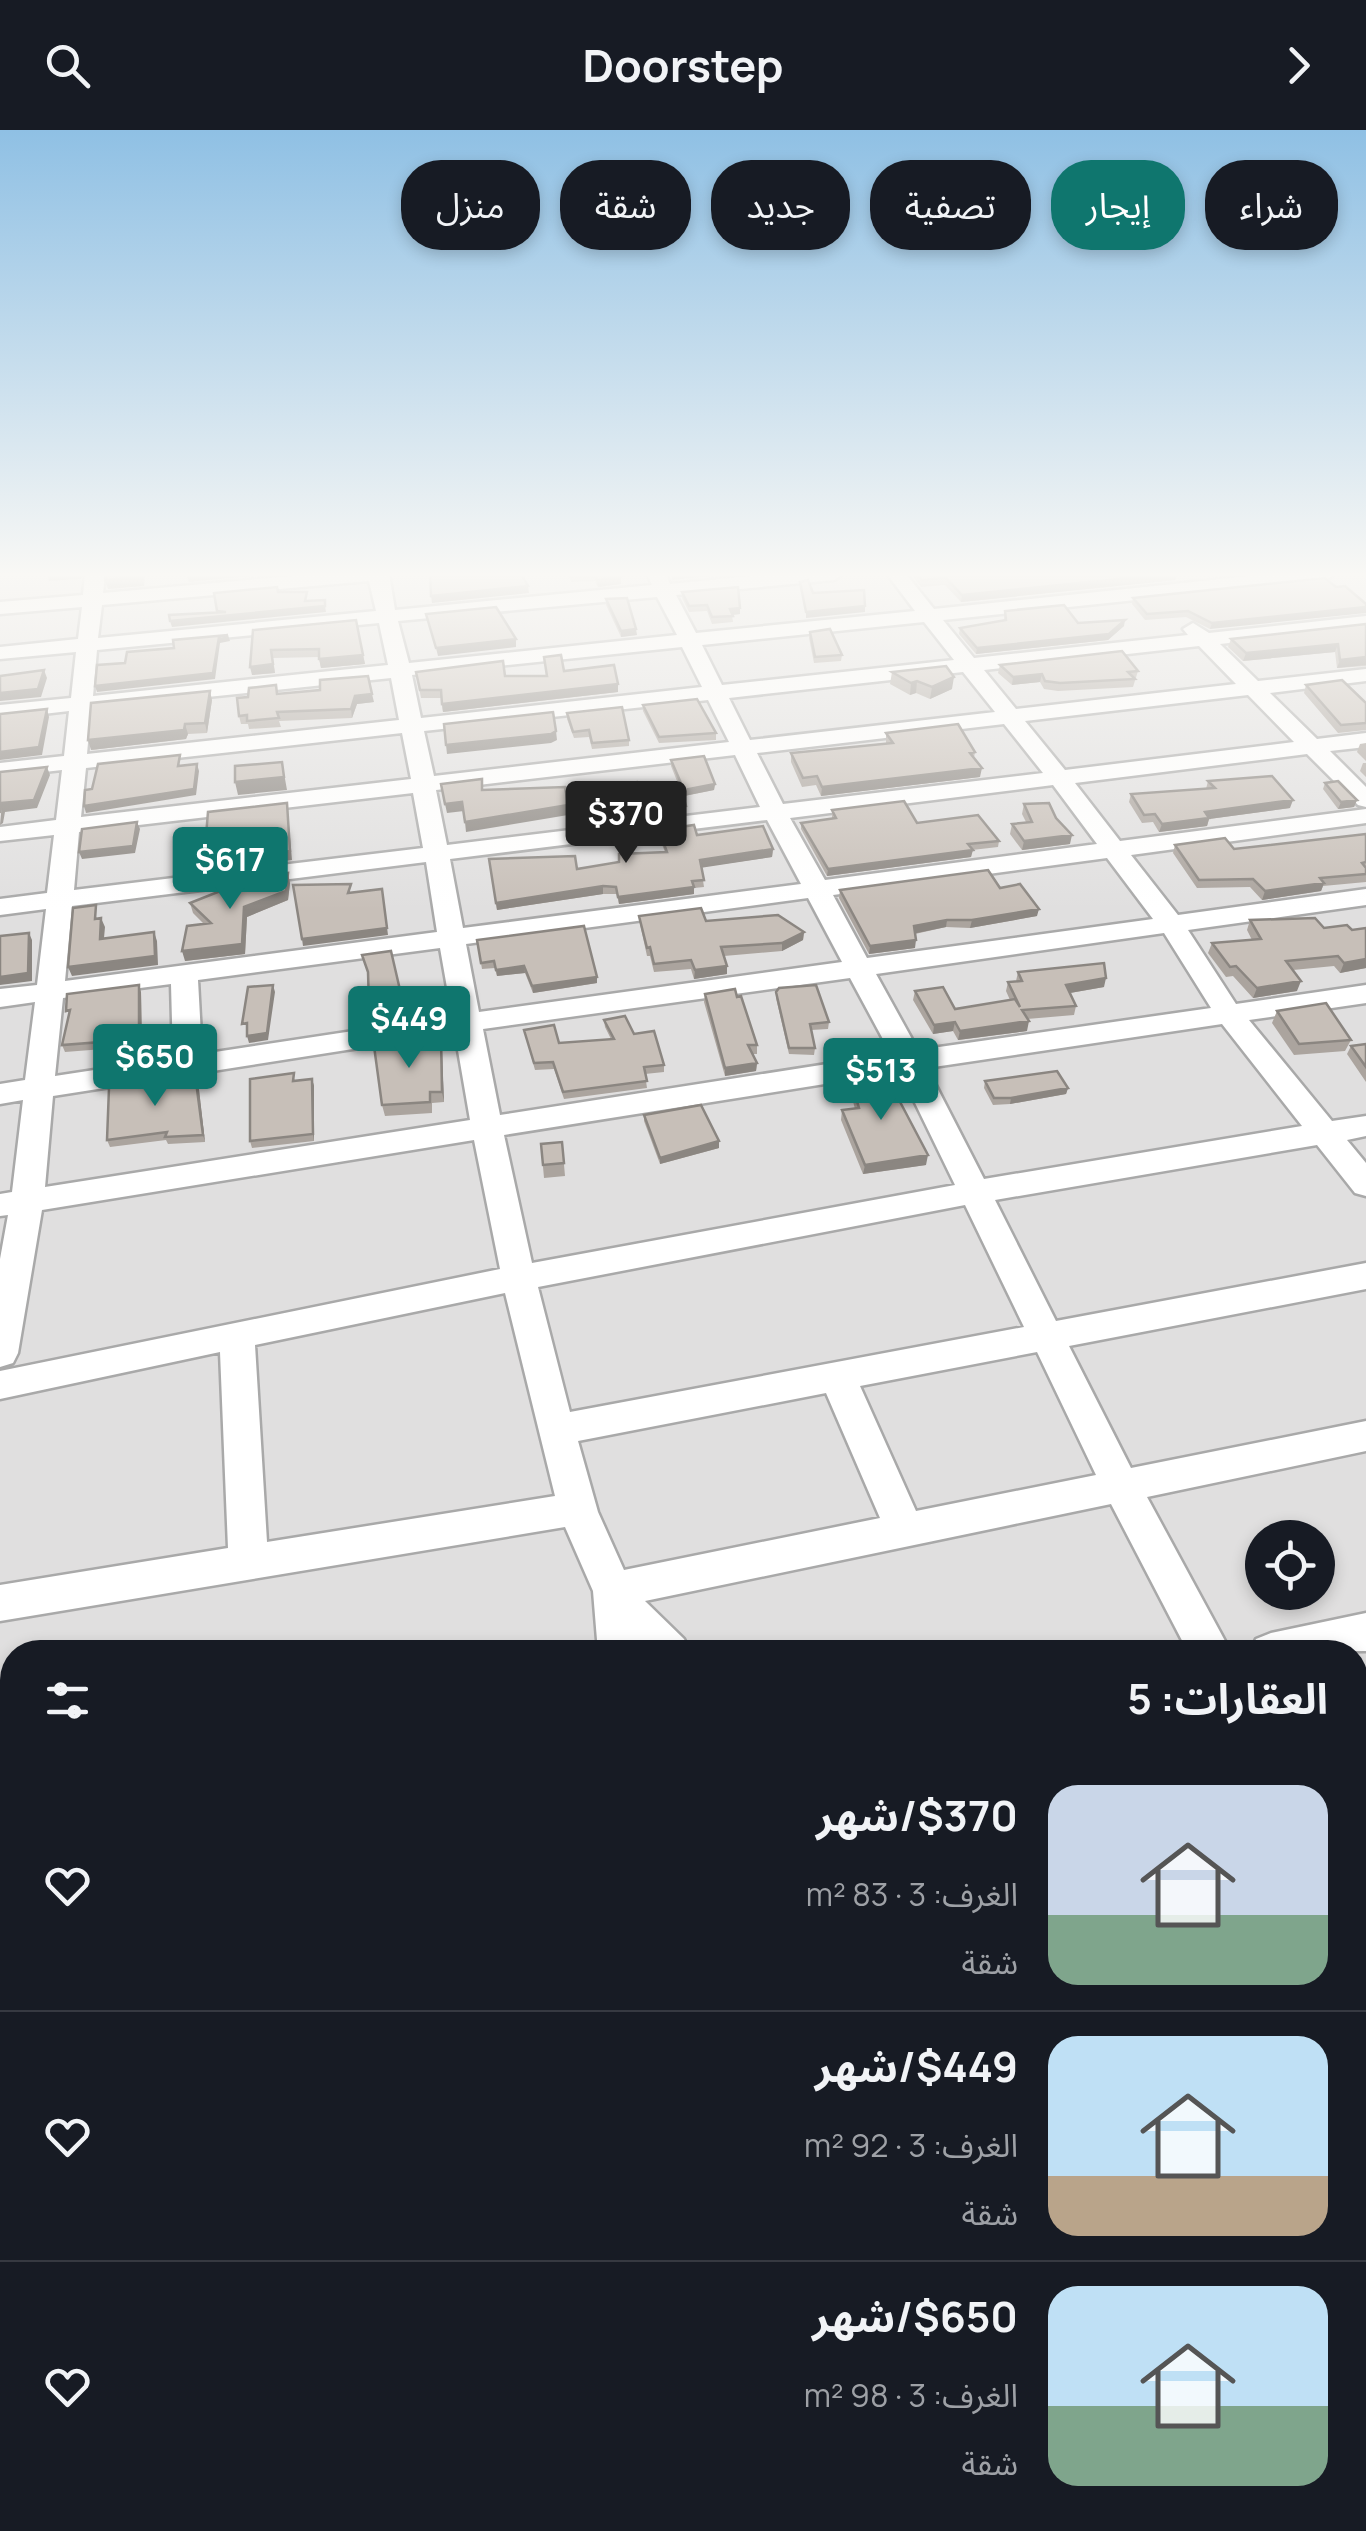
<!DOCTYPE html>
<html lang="ar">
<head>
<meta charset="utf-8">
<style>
	body { margin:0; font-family:Manrope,"Noto Sans Arabic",sans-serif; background:#242831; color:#f1f3f6; direction:rtl; height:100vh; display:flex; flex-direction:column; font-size:38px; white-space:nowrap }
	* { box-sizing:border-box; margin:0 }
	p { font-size:32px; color:#9ea1a6 }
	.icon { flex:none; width:55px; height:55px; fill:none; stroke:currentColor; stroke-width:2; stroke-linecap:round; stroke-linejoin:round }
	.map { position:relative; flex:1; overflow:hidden; direction:ltr }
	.panel { position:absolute; left:0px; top:1510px; width:1368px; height:892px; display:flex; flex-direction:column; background:#171b24; border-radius:40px 40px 0 0; box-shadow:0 5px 15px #0003; direction:rtl }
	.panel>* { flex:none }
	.guide { position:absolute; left:30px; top:30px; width:1308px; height:90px; direction:rtl; display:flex; gap:20px }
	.controls { position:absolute; left:1245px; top:1390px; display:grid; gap:20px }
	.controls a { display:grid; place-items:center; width:90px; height:90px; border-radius:50%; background:#171b24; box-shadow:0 5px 15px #0003; font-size:50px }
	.price { position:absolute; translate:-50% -85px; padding:0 22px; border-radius:10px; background:#0f766e; color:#fff; font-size:32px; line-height:65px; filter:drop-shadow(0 2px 5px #0008) }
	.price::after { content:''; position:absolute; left:50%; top:60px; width:30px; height:22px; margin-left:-15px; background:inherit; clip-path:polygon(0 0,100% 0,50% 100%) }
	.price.current { background:#222; color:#fff }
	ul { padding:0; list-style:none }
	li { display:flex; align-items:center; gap:30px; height:250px; padding:0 40px }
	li+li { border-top:2px solid #363941 }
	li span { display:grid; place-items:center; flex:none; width:280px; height:200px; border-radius:30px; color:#555 }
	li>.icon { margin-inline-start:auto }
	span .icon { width:120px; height:120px; fill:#fffc; stroke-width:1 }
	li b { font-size:42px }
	h2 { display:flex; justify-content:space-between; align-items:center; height:120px; padding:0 40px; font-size:42px }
	.chip { padding:0 35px; border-radius:40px; background:#171b24; box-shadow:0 5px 15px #0003; font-size:35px; line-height:90px }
	.chip.current { background:#0f766e; color:#fff }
	header { display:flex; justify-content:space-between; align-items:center; height:130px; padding:0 40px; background:#171b24; font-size:45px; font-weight:700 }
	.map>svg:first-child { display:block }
	.residential { fill:#e0dfdf; fill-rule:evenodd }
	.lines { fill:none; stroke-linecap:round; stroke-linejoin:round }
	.minor-casing { stroke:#a9a9a9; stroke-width:5 }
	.minor { fill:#fff; fill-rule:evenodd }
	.wall { fill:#aba49e }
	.shaded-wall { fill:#8b8681 }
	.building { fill:#c7bfb8; stroke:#8b8681; stroke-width:2.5 }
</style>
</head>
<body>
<header><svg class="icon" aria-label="forward" viewBox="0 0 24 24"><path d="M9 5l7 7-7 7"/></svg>Doorstep<svg class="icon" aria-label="search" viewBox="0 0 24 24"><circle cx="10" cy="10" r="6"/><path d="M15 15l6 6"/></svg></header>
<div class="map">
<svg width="1366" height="2401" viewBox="0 0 1366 2401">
	<rect width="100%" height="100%" fill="#f2efe9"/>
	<path class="residential" d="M0 444H1366V2401H0ZM1262 1408H1318V1462H1262ZM12 1522H1355V2390H12Z"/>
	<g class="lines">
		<defs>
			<path id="minor" d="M85 444H105L103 463 314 444H389L395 480 652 455 647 444H666L670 454 771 444H843L834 450 676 465 696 503 915 481 887 444H906L934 479 1269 444H1335L1326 450 943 490 974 528 1188 505 1183 499 1193 493 1209 503 1366 486V498L1220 514 1258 551 1366 539V551L1270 563 1317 609 1366 603V617L1330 621 1366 657V677L1358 675 1307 624 1075 653 1120 711 1366 679V693L1131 725 1178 785 1366 759V775L1188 800 1236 874 1366 855V873L1249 890 1332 991 1366 986V1006L1347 1010 1366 1033V1066L1355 1063 1317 1015 995 1070 1056 1191 1366 1133V1159L1069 1216 1131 1338 1366 1291V1321L1147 1367 1231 1522H1188L1111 1374 645 1471 684 1509 690 1522H598L593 1461 565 1397 0 1491V1455L228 1418 220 1222 0 1269V1241L500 1139 474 1010 42 1080 18 1223 13 1233 0 1237V1129L8 1085 0 1086V1064L12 1062 23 970 0 974V954L25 950 35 872 0 877V859L37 855 46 779 0 785V769L47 763 54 705 0 711V697L56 690 62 640 0 647V633L64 626 69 581 0 589V575L71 568 76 522 0 529V517L78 509 82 477 0 484V472L83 465ZM369 451 376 481 98 508 102 475ZM657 467 677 505 409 533 398 491ZM924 492 954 530 722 555 702 515ZM379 493 388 535 93 566 97 520ZM1199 516 1236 554 1016 579 984 540ZM682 517 702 557 421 588 412 545ZM963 542 995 582 750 610 729 568ZM391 548 399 590 87 624 91 579ZM1248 565 1294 612 1065 640 1025 591ZM708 570 729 612 434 646 424 601ZM1004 594 1043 643 783 674 757 623ZM402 603 411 649 81 687 86 638ZM735 625 760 677 447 715 436 660ZM1053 655 1097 714 825 750 790 688ZM413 663 423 718 74 760 79 702ZM767 690 801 754 463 798 450 729ZM1107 728 1153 789 867 828 833 765ZM426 732 437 802 65 851 72 776ZM808 768 842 832 479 882 466 814ZM1164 803 1211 878 918 920 876 844ZM440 818 452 886 202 924 198 850ZM850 848 891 924 500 985 483 899ZM171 854 173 928 55 946 63 868ZM1222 894 1302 996 984 1049 927 938ZM455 903 470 990 45 1057 53 966ZM900 942 955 1055 532 1133 504 1005ZM965 1075 1024 1197 570 1282 538 1157ZM505 1163 555 1366 267 1412 255 1215ZM1037 1222 1096 1345 916 1381 860 1256ZM826 1263 880 1388 624 1440 598 1382 578 1311Z
				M1366 1483V1521L1250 1522 1256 1509 1271 1503Z
				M12 1654V1698L0 1701V1657Z
				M1366 1711V1757L1355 1759V1713Z
				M1355 1804 1366 1808V1884L1355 1880Z
				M12 1891V1941L0 1944V1894Z
				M1366 1959V2058L1355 2062 1366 2067V2125L1355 2120V1964Z
				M12 2218V2274L0 2278V2220Z
				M285 2390H345V2401H285Z
				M694 2390H827L830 2401H690Z
				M1075 2390H1135L1139 2401H1079Z"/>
		</defs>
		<use href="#minor" class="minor-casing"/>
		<use href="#minor" class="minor"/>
	</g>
	<path class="wall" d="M568 444H621V454L598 457 595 451 571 452Z
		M911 444H1177L1175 450 961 472 945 455 921 457Z
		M1325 448 1210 499 1186 487 1145 490 1132 474 1133 468Z
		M682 462 740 484 732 485 733 492 712 494 707 481 689 482 682 468Z
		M606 469 637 505 621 507 606 475Z
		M1005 481 1078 493 1124 496 1108 510 976 524 959 504 960 498 1004 490Z
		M356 490 365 534 321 538 319 527 273 528 275 543 252 545 253 500Z
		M1366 494V536L1337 538 1335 522 1243 531 1228 517 1231 509Z
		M810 502 842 525 841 531 814 533 809 508Z
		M1000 535 1138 541 1133 557 1058 561 1044 559 1040 552 1012 555 998 543Z
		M564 541 618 554V562L443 582 441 568H421L416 542 505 546H546Z
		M892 542 952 559 930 569 916 563 910 565 890 554Z
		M1306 555 1366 573V600L1338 603 1304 563Z
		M278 564 374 572 357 574 352 588 279 591 281 597 249 599 248 594H241L239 586Z
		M212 570 207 603 188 604 186 609 91 620Z
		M643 575 716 603V610L659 613 643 581Z
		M567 583 629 610V616L592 619 589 607 574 608 567 589Z
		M886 603 975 622 974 628 980 647 821 666 816 655 802 657 791 632V623L886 613Z
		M1366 613V631L1357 622 1360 614Z
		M671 630 715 654 714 660 684 666 686 682 603 692 593 663V657L639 660 679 656 671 636Z
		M1363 633H1366V647L1360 641Z
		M1208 651 1290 678 1209 689 1207 696 1159 702 1153 692 1142 693 1129 672 1131 664 1206 659Z
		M1325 653 1357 670 1354 677 1338 679 1323 659Z
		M1024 674 1056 688 1070 714 1022 720 1010 704 1012 694 1026 692 1022 684Z
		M832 680 917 693 999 711 998 717 972 720 971 727 827 746 801 699V693L832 688Z
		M659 700 697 705 773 719 772 727 701 737 704 757 694 758V764L619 774 617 764H603L497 780 489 729 577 739 619 732 665 722 659 707Z
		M1366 704V752L1323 756 1321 761 1262 770 1250 757 1197 758 1173 723 1175 715 1234 719Z
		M290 753 288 770 247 787 245 824 185 831 204 794 193 783 190 773Z
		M1000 758 1037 786 970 798 946 797 915 804V818L869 824 839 768 840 760Z
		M639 786 706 791 804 802 803 810 782 821 724 826 727 836V844L694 849 691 839 654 842 650 826H647L640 794Z
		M1250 790 1352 800 1366 798V838L1340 843 1334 836 1293 840 1297 861 1253 868 1233 846 1226 847 1208 823 1212 813 1252 810 1247 800Z
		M477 810 597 853 533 863 525 843 497 846 495 838 482 839Z
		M391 821 405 880 370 883 368 845 362 825Z
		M1018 842 1104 857 1070 863 1076 876 1074 885 1027 889V901L958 910 953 901 933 904 913 870 915 861 955 879 1010 870 1006 861 1008 852 1016 851Z
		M141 862 142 916 65 922 62 915Z
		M776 862 829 892 828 899 811 900 815 918 814 925 789 924 776 868Z
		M705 864 757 915V924H752L757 933 756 941 725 946 704 872Z
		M1277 881 1351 910 1345 921 1294 925 1272 893Z
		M604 890 634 904 664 935V942L645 944 647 958 564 969 554 939 535 940 524 900 559 913 611 909 605 897Z
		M441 908 444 972 432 973V983L385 986 382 975Z
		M1366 914V952L1347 924 1351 916Z
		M864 942 891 969 926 1035 863 1044 841 990 842 980 855 979 850 960 851 951 863 950Z
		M195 944 198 951 205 1012 168 1014 166 1010 110 1017 107 1010Z
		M312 949 314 956V1011L252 1018 250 1011 296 951Z
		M985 951 1068 958 1066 964 1010 974 993 975 984 958Z
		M644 985 719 1018 660 1034 644 991Z
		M562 1012 565 1046 544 1048 541 1014Z"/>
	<path class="shaded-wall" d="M47 444H82L81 449 49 451Z
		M142 444H145L144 456 108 459 105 450Z
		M203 444H270L189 452 187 446Z
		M672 444H726L672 450Z
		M1166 444H1177L1175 450 961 472 962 465Z
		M621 447V454L598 457 597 450Z
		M528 456 529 463 432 473 431 466Z
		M325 476 326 482 172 497 170 491Z
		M865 476V482L806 488V482Z
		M1366 477V483L1210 499 1212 493Z
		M740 478V484L730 485V479Z
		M1125 490 1124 496 1108 510 976 524 977 518Z
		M636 499 637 505 621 507V501Z
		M228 505 230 511 220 513 215 549 97 562 95 556Z
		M516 509V517L438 526 436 518Z
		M1338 514 1335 522 1243 531 1246 523Z
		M271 520 275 543 252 545 250 537Z
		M363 525 365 534 321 538 319 529Z
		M1366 527V535L1337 538 1340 530Z
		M44 540 47 548 41 567 0 571V563Z
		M1042 544 1040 552 1012 555 1013 547Z
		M954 547 952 559 930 569 932 557Z
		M917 551 916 563 910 565 911 553Z
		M618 554V562L443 582 442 574Z
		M210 561 212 570 207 603 205 593Z
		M372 564 374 572 357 574 352 588 351 579 355 566Z
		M47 579 49 587 42 625 0 630V622Z
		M185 594 188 604 186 609 91 620 88 610Z
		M556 601 557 610 551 613 447 624 446 615Z
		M282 632 287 660 238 665 235 652Z
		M197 634 199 641 196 665 86 683 84 676Z
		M47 637 50 645 37 678 5 682 3 693 0 695 2 673Z
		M982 638 980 647 821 666 822 657Z
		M715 654 714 660 684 666V660Z
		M1293 670 1290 678 1209 689 1207 696 1159 702 1162 694 1205 682Z
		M1357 670 1354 677 1338 679 1341 672Z
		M462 672 464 681 447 683 445 674Z
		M287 673 292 730 243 736 241 727Z
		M568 675V685L466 702 465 692Z
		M686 676V682L603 692V686Z
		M137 692 140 699 135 723 82 729 79 722Z
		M241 701 244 710 208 715 206 706Z
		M1072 705 1070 714 1022 720 1024 711Z
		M773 719 772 727 700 738V730Z
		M973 720 971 727 827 746 828 739Z
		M288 743 290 753 288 770 247 787 245 824 185 831 182 821 244 777Z
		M1324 753 1321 761 1262 770 1265 761Z
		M603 756V764L497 780 496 773Z
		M694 757V764L619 774 618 767Z
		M382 759 388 805 303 816 302 809Z
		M1039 779 1037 786 970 798 972 790Z
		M101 788 105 797 103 819 100 809Z
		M947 790 946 797 912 804 914 796Z
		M154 802 157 811 158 835 72 846 68 837Z
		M804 802 803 810 782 821V813Z
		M29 803 32 810V851L0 855V847Z
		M916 810 915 818 869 824 870 816Z
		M1366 829V838L1340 843 1344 833Z
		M524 836 525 843 497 846 496 840Z
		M727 836V844L694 849 695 840Z
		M597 847V853L533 863 532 856Z
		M1106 848 1104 857 1064 864 1066 855Z
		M1301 851 1297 861 1253 868 1257 858Z
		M139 855 141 862 142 916 139 909Z
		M273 855 275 862 268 910 249 913 247 906Z
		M1029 891 1027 901 958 910 960 901Z
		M955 892 953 901 933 904 934 895Z
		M441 908 442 919 444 972 442 962Z
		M757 933 756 941 725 946V938Z
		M195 944 198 951 205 1012 203 1005Z
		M312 949 314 956V1011L313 1004Z
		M1068 958 1066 964 1010 974 1011 968Z
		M719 1011V1018L660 1034V1028Z
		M928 1025 926 1035 863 1044 865 1035Z"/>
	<path class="building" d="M106 444H142V447L105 450Z
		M430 444H521L528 456 431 466Z
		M595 444H621V447L597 450Z
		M917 444H1166L962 465 946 448 922 450Z
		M1325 448 1336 457 1345 456 1366 474V477L1212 493 1188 481 1147 484 1133 468Z
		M808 450 813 463 864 460 865 476 806 482 800 452Z
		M277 457 278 462H307L305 471 325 470V476L170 491 169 485 226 482 217 481 214 463Z
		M738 457 740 478 730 479 733 486 712 487 707 475 689 476 682 462Z
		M627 468 636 499 621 501 606 469Z
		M1064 475 1078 493 1125 490 1109 504 977 518 960 498 1006 490 1005 481Z
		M496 477 516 509 436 518 426 484Z
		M356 490 363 525 319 529V519L271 520 273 534 250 537 253 500Z
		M1366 494V527L1340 530 1338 514 1246 523 1231 509Z
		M830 499 842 525 815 527 810 502Z
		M228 505 219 507 213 543 95 556 97 535 125 533 127 522 174 518 173 510Z
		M1122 521 1138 541 1128 542 1135 549 1060 553 1045 551 1042 544 1013 547 1000 535Z
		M561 525 564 541 614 535 618 554 442 574 441 560H420L416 542 503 531 505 546H547L544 527Z
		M946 536 954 547 932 557 917 551 911 553 892 542Z
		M44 540 38 559 0 563V546Z
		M368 546 372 564 355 566 351 579 277 582 279 588 247 591V585L239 586 237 568 248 567 249 558 276 555 277 564 320 560V550Z
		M1342 550 1366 573V593L1341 595 1306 555Z
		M210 561 205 593 185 594 184 600 88 610 91 573Z
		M697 569 716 603 659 607 643 575Z
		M622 577 629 610 592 613 589 600 573 602 567 583Z
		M47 579 39 617 0 622V584Z
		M553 582 556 601 551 604 446 615 444 594Z
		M958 594 975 622 970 623 982 638 822 657 817 646 803 648 791 623 893 613 886 603Z
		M180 625 178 636 197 634 194 659 84 676 85 660 92 659 98 634Z
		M704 626 715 654 684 660 671 630Z
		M282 632 284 647 235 652V636Z
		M47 637 34 670 2 673 0 683V642Z
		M1272 646 1293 670 1205 682 1209 688 1162 694 1155 684 1144 685 1131 664 1215 658 1208 651Z
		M482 649V660L565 657 568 675 465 692 462 672 445 674 441 654Z
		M1338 651 1357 670 1341 672 1325 653Z
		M637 652 639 660 680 656 686 676 603 686 593 657Z
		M904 671 917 693 978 685 999 711 968 714 973 720 828 739 801 693 836 688 832 680Z
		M287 673 290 721 241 727V701L206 706 208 682Z
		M1049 673 1056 688 1072 705 1024 711 1012 694 1032 692 1024 674Z
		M137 692 133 716 79 722 82 699Z
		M694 695 697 705 763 696 773 719 700 730 704 750 692 751 694 757 618 767 616 757 603 756 496 773 489 729 575 726 577 739 619 732V724L667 722 659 700Z
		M1366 704V732L1362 733 1366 738V744L1320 748 1324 753 1265 761 1253 749 1199 750 1175 715 1225 708 1234 719Z
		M988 740 1000 758 1020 754 1039 779 972 790H947L914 796 916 810 870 816 840 760Z
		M288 743 286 761 244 777 242 814 182 821 187 796 211 793 190 773 258 746Z
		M351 754 348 763 382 759 387 798 302 809 293 755Z
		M96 775 95 789 101 788 100 809 154 802 155 826 68 837 73 778Z
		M701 778 706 791 778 785 804 802 782 813 721 817 727 836 695 840 691 830 654 834 650 817 647 818 639 786Z
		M1315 788 1324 798 1347 795 1352 800 1366 798V829L1344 833 1338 826 1286 831 1301 851 1257 858 1236 836 1230 837 1212 813 1261 809 1250 790Z
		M584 796 597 847 532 856 524 836 496 840 494 831 481 833 477 810Z
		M29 803 28 843 0 847V806Z
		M391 821 403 873 369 876 368 842 362 825Z
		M1104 833 1106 848 1066 855 1076 876 1022 880 1029 891 960 901 955 892 934 895 915 861 943 857 955 879 1015 869 1020 877 1008 852 1022 851 1018 842Z
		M139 855V909L62 915 70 880 66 881 67 864Z
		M273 855 267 903 247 906V893L242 894 248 857Z
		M816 855 829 892 810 894 815 918H789L776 862 779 858Z
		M735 859 737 867 741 866 757 915H748L757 933 725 938 705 864Z
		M1326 873 1351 910 1299 914 1277 881Z
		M625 886 634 904 654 901 664 935 644 937 647 951 563 962 553 932 534 933 524 900 554 895 559 913 614 909 604 890Z
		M441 908 442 962H430V972L382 975 374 916Z
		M1366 914V937L1351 916Z
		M880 940 887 945 891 969 898 968 928 1025 865 1035 842 980 859 978 851 951 866 949 864 942Z
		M1057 941 1068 958 1011 968H994L985 951Z
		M294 943 293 951 312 949 313 1004 250 1011V949Z
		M195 944 203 1005 165 1007 167 1002 107 1010 109 958Z
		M701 975 719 1011 660 1028 644 985Z
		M562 1012 564 1033 543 1035 541 1014Z"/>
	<linearGradient id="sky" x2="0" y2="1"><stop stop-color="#8fc0e4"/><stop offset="0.57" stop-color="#f9f8f5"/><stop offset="1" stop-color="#f9f8f5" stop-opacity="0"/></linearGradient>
	<rect width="1366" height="780" fill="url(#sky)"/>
</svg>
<div class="controls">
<a><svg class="icon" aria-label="locate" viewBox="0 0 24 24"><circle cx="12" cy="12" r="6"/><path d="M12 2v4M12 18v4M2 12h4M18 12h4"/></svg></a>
</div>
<b class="price current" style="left:626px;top:736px">$370</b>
<b class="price" style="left:230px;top:782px">$617</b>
<b class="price" style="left:409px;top:941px">$449</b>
<b class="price" style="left:155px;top:979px">$650</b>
<b class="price" style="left:881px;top:993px">$513</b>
<div class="guide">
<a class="chip">شراء</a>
<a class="chip current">إيجار</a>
<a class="chip">تصفية</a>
<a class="chip">جديد</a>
<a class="chip">شقة</a>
<a class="chip">منزل</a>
</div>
<section class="panel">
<h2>العقارات: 5<svg class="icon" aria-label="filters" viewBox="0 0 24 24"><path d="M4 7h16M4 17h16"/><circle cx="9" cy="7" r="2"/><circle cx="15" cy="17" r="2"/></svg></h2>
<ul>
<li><span style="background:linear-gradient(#c9d6e8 65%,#7fa58c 0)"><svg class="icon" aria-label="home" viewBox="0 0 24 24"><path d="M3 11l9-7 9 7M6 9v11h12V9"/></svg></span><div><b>$370/شهر</b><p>الغرف: 3 · 83 m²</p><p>شقة</p></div><svg class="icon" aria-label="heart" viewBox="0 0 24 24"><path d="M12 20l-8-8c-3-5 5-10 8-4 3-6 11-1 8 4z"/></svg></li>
<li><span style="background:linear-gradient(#bfe0f5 70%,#b9a48a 0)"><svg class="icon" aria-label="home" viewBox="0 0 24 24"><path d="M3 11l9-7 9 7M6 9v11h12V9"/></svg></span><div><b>$449/شهر</b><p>الغرف: 3 · 92 m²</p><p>شقة</p></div><svg class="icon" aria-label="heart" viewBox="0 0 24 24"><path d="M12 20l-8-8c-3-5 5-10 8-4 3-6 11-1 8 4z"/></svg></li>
<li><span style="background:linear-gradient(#bfe0f5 60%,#7fa58c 0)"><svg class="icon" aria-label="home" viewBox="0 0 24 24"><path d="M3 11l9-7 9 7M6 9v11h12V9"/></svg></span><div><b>$650/شهر</b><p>الغرف: 3 · 98 m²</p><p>شقة</p></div><svg class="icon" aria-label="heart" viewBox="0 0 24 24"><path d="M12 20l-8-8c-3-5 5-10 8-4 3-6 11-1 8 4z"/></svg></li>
</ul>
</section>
</div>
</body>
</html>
